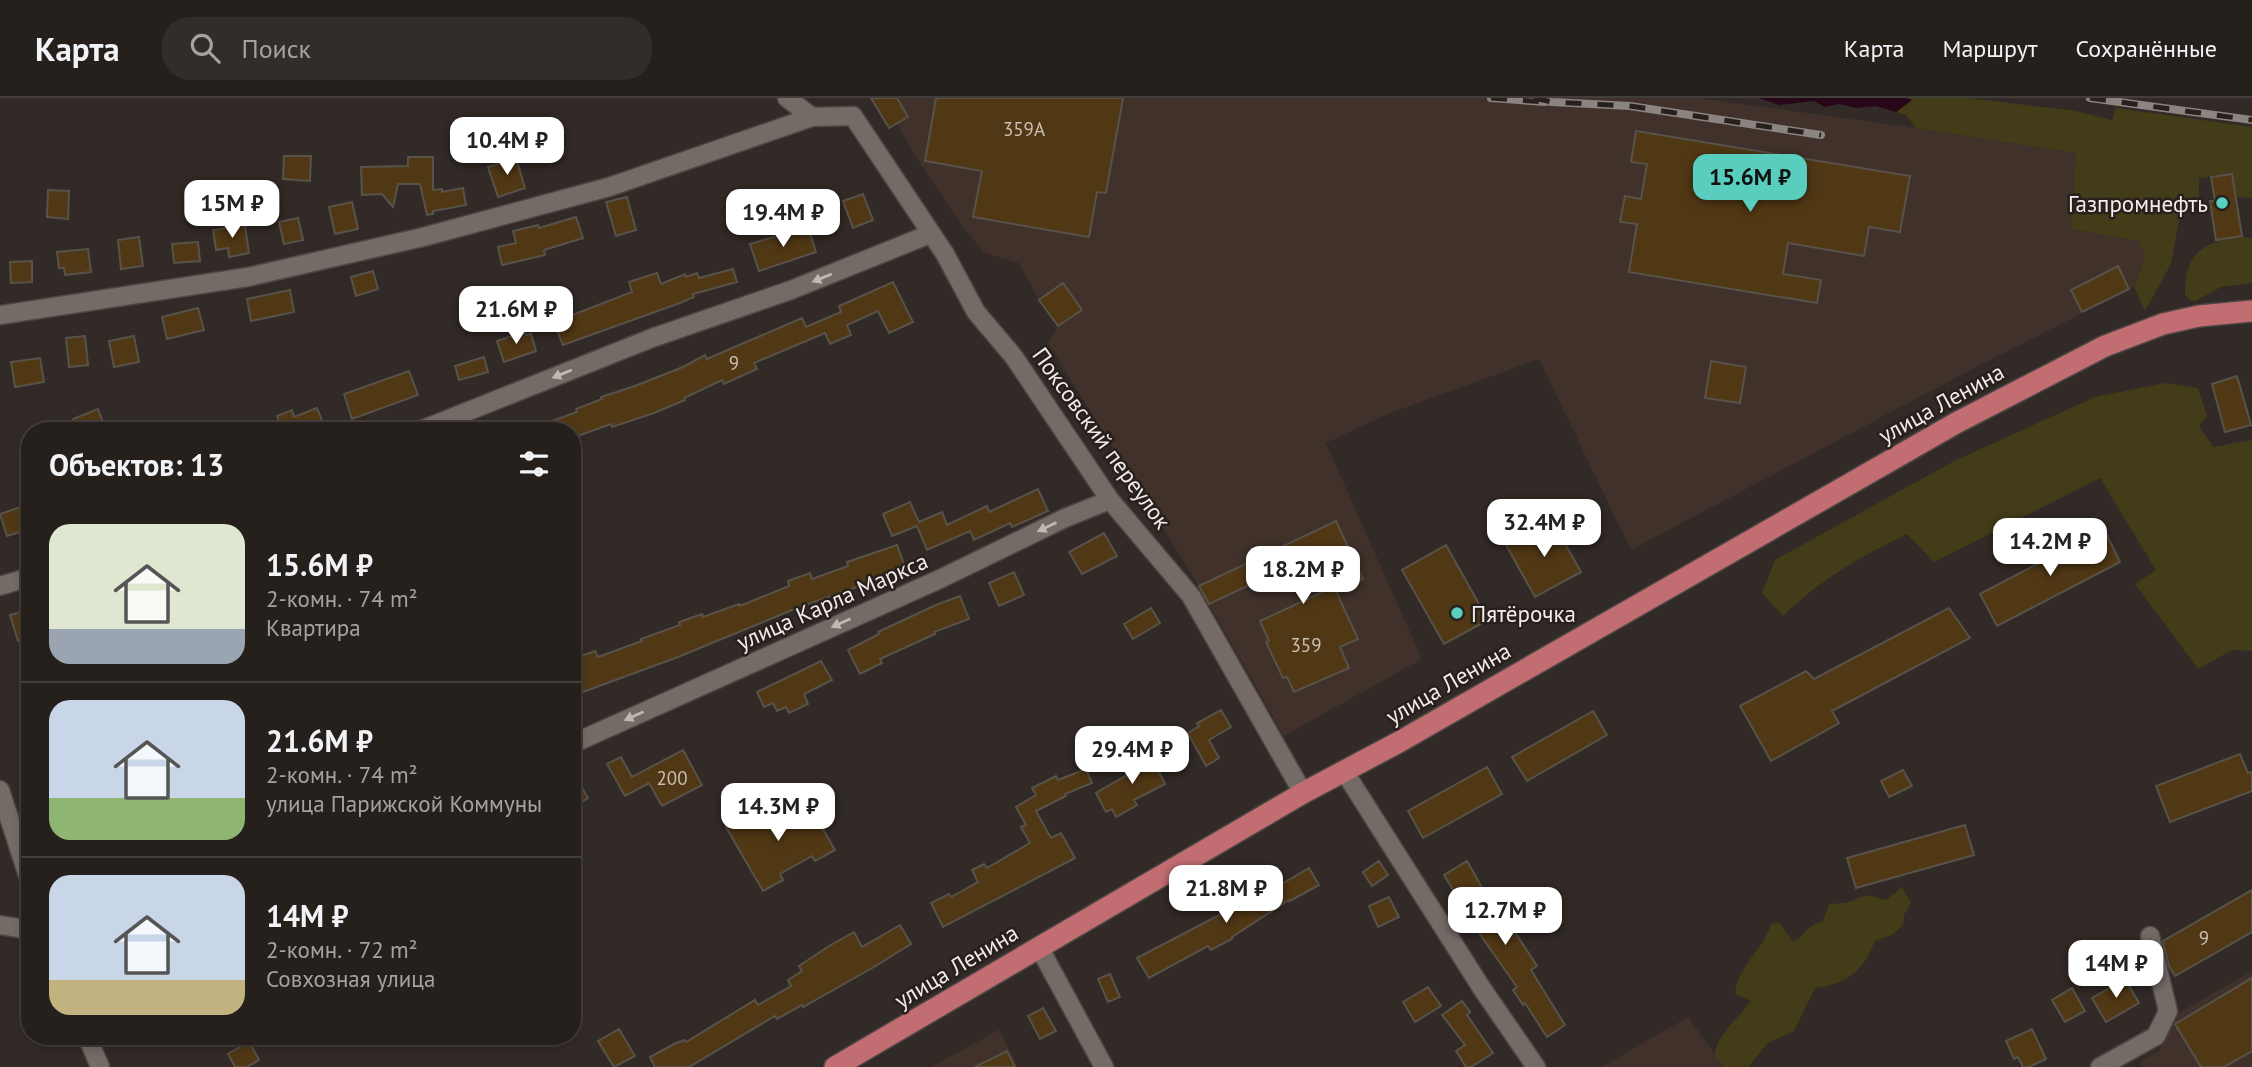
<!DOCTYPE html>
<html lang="ru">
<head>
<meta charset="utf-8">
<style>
	body { margin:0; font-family:"PT Sans",sans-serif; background:#322d29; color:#f1f3f6; height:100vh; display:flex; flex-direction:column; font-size:26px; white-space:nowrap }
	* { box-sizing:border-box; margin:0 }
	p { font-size:23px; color:#a4a3a3 }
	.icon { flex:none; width:38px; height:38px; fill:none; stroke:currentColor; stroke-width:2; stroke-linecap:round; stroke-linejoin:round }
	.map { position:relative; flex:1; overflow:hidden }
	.panel { position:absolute; left:21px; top:324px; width:560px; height:623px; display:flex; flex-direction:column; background:#26201c; border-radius:28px; box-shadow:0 4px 10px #0003,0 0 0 2px #423e3b }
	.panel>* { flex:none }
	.price { position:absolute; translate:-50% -60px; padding:0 16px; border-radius:14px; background:#fff; color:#222; font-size:23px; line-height:46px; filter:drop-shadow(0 2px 4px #0008) }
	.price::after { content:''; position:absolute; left:50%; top:42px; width:21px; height:16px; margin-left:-10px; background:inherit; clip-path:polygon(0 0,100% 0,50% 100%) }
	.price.active { background:#59cebf; color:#111 }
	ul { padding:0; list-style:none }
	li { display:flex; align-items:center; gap:21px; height:175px; padding:0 28px }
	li+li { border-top:2px solid #423e3b }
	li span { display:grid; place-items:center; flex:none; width:196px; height:140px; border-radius:21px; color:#555 }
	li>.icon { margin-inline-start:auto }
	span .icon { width:84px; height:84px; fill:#fffc; stroke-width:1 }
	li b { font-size:30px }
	h2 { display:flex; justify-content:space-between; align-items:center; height:84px; padding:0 28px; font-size:30px }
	header { display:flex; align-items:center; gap:42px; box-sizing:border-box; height:98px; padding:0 35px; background:#26201c; border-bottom:2px solid #423e3b }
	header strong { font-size:33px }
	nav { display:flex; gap:38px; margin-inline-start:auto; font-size:24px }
	.search { width:490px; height:63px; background:#322d29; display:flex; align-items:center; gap:18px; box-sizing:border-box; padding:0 24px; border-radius:28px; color:#a4a3a3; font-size:26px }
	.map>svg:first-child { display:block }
	.built { fill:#40322b }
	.green { fill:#423c18 }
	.water { fill:#270617 }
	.building { fill:#513815; stroke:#57524a; stroke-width:2 }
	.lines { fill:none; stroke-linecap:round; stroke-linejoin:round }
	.minor-casing { stroke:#4e4644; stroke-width:21 }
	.major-casing { stroke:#4e4644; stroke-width:24 }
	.minor { stroke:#746b66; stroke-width:18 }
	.major { stroke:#c26d71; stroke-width:21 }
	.rail-casing { stroke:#8b8481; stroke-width:8 }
	.rail { stroke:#28201c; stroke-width:5; stroke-dasharray:16; stroke-linecap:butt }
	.oneway { fill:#c0b8b5 }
	.poi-dot { fill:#59cebf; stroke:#28201c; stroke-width:2.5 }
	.labels { text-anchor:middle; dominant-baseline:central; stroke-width:5; stroke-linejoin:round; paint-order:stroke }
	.number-label { font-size:19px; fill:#cabfb5 }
	.poi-label { font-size:23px; fill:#f2ecea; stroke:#28201c; text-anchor:end }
	.street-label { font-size:23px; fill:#f2ecea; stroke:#28201c }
</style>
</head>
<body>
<header>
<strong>Карта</strong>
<div class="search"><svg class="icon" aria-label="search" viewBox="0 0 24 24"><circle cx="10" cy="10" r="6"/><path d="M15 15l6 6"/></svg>Поиск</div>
<nav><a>Карта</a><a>Маршрут</a><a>Сохранённые</a></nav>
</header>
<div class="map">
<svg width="2252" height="969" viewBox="0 0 2252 969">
	<rect width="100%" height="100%" fill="#322a26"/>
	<path class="built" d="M871 0H1698L1916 30 2076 55 2071 131 2139 143 2145 159 2134 189 1982 266 1631 452 1539 261 1390 315 1326 345 1422 561 1284 638 1199 488 1048 245 1058 228 1039 202 1019 165 985 155 966 133 920 65 897 26 889 30Z
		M2252 873V969H2143L2140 964 2160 952 2173 918Z
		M1688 919 1724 969H1602Z
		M999 932 1018 969H931Z"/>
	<path class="green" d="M1907 0H1969L2076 13 2112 22 2116 10 2252 29V100L2236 99 2231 76 2199 80V107H2182L2171 166 2145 213 2134 189 2145 159 2139 143 2071 131 2076 55 1916 30 1906 17 1896 14 1911 3Z
		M2242 138 2252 141V185L2221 189 2196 203 2190 202 2185 197C2184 155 2203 144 2242 138Z
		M2165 285 2198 290 2207 318 2199 328 2213 349 2252 342V553L2232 552 2198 571 2135 486 2156 472 2100 380 1934 464 1907 436C1859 460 1822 480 1783 518L1762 495 1775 462 1956 362 2095 299Z
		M1902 789 1911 805 1904 817 1903 827 1892 837 1875 843C1862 874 1849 885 1815 890L1794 933 1768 945 1748 969H1724L1714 956 1719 942 1728 930 1751 903 1735 896C1739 866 1761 855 1771 827L1779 824 1793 844C1808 837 1803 829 1823 823L1829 806 1845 805 1868 797 1886 802Z"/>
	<path class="water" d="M1759 0H1907L1912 2 1896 14 1876 8 1856 10 1839 6 1825 9 1814 3 1779 7Z"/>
	<path class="building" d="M871 0H897L908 19 889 30Z
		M936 0H1123L1106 95 1097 94 1089 139 973 119 982 73 925 63Z
		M1636 33 1910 78 1900 134 1869 129 1864 158 1788 145 1783 176 1821 182 1817 205 1629 174 1637 126 1620 124 1625 98 1641 101 1647 66 1631 64Z
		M284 58H311L310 83 283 81Z
		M408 59H433V92L442 91V94L463 90 466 107 433 113V116L427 117 420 86H398L393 109 382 96 362 97 361 69 408 68Z
		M516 60 525 90 498 99 488 69Z
		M2232 76 2242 138 2216 142 2210 103H2215L2211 79Z
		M48 92 69 93 68 121 47 119Z
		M863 96 873 122 853 130 843 103Z
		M627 99 636 132 616 138 606 104Z
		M352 104 358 131 335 136 329 109Z
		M576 119 583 140 544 152 545 157 502 167 498 149 516 145 513 133 538 127 539 130Z
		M298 120 303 142 284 146 279 124Z
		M245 127 249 155 229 159 228 150 216 152 213 132Z
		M808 129 816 154 759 173 750 146Z
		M139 139 143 168 121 171 118 142Z
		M198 144 200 163 174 165 172 146Z
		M88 151 91 174 65 177 64 170H59L57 154Z
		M32 163V184L11 185 10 164Z
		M2118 168 2129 191 2082 214 2071 192Z
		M733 171 737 184 693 196 694 199 680 205 563 247 554 224 632 194 629 184 657 175 661 186 685 176 686 179 697 175 699 180Z
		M373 173 378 191 356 198 351 179Z
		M893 184 913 224 889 235 878 213 847 227 851 237 830 246 825 235 754 265 757 271 724 286 722 282 684 300 685 302 654 315 612 329 611 326 572 340V332H531L530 331 577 314 576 311 602 301 601 299 635 288 683 269 705 257 707 261 802 220 806 229 841 214 839 208Z
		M1063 185 1082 212 1058 228 1039 202Z
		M290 192 294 214 251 223 247 201Z
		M198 210 204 232 167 241 162 219Z
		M524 234 526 237 531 236 536 253 504 264 497 243Z
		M85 238 88 267 69 269 66 240Z
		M134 238 139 264 114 269 109 243Z
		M484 259 488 274 459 282 455 268Z
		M40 260 44 284 15 289 11 264Z
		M1711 263 1746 269 1740 305 1705 300Z
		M409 273 418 297 352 321 344 296Z
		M2237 278 2251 327 2225 334 2212 286Z
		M317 310 326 332H261L260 331 279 324 277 318 292 312 294 319Z
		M98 311 106 332H78L73 321Z
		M1038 391 1048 413 1012 429 1010 425 974 442 970 433 927 452 917 428 892 438 883 416 910 404 919 424 942 414 947 427 987 408 989 414Z
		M21 409 29 431 7 438 0 416Z
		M1552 422 1581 474 1535 499 1506 447Z
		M1336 423 1363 481 1336 493 1358 541 1340 549 1349 570 1294 594 1287 579 1283 580 1266 544 1269 543 1260 523 1323 494 1307 460 1209 506 1199 488Z
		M2104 431 2120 464 1997 528 1980 496Z
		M1104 435 1117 458 1082 476 1069 454Z
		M897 447 906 472 797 510 678 559 572 598V561L595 553 598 559 642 543 641 541 680 527 679 524 702 516 703 519 739 506 740 508 789 488 788 483 810 475 812 481 848 468 847 464Z
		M1446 447 1488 522 1444 546 1402 472Z
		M1014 474 1024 497 999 508 989 485Z
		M960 498 969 521 934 534 935 536 880 561 882 565 860 576 848 552 879 536 878 534 936 507Z
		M1151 510 1160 525 1133 541 1124 526Z
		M1949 510 1970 540 1832 613 1839 625 1771 663 1740 608 1806 573 1814 581Z
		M24 513 30 532V539L18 543 10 517Z
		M821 563 832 582 804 596 808 606 789 615 786 609 777 613 773 605 764 609 757 594Z
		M1221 612 1231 629 1209 642 1219 660 1206 668 1188 635 1199 628 1197 625Z
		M1593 613 1607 637 1527 683 1512 659Z
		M683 652 702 687 662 708 649 685 625 698 607 666 621 659 632 679Z
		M1149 654 1165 686 1134 702 1137 707 1116 719 1112 711 1106 714 1096 695 1134 673 1129 665Z
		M2240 656 2248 675 2252 674V693L2170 724 2156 688Z
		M1487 669 1502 696 1423 740 1408 713Z
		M1086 671 1092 685 1065 696 1066 698 1036 713 1051 740 1061 735 1075 760 943 829 931 805 949 796 951 799 978 784 972 772 984 766 987 770 1030 745 1021 729 1026 727 1016 709 1036 697 1032 690 1056 678 1058 682Z
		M572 672 588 700 572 709Z
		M1903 672 1912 688 1889 699 1881 683Z
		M767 705 781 730 812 712 835 752 815 763 812 758 780 776 783 782 763 793 726 729Z
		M1965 727 1974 757 1856 790 1847 760Z
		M1379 763 1388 777 1372 788 1363 774Z
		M1467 763 1506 832 1511 828 1537 868 1531 872 1565 927 1547 939 1525 905 1523 907 1513 892 1517 889 1481 838 1444 777Z
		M1309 770 1319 787 1290 803 1289 802 1232 839V841L1211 852 1208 848 1149 880 1137 860 1231 811 1260 792 1263 797Z
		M2252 792V834L2175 878 2169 868 2163 843Z
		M1389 799 1399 819 1378 829 1369 808Z
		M900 827 911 846 874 869 803 909 802 907 777 921 775 918 689 969H655L650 959 676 945 685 942 686 944 755 902 758 907 791 888 788 882 802 873 799 868 829 848 854 834 862 849Z
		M1110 876 1120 899 1108 904 1098 881Z
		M2252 880V953L2224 969H2201L2175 926Z
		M2125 881 2139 905 2106 924 2092 900Z
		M1428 889 1441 908 1415 924 1403 904Z
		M2072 890 2085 913 2065 924 2052 902Z
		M1462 903 1470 914 1467 917 1493 955 1471 969H1466L1456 953 1465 947 1442 917Z
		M1043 910 1056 933 1040 941 1028 918Z
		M619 931 635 958 614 969 598 943Z
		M2032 931 2046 961 2029 969H2023L2018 959 2014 961 2006 943Z
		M249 944 259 962 247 969H235L228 956Z
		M1007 953 1015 969H975Z"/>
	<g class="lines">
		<defs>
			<path id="minor" d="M787 0 812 19
				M0 217 248 179 423 139 609 89 812 19 853 18 945 156 976 214 1014 259 1110 402 1191 498 1303 695
				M421 332 652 240 791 192 930 136
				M0 488 30 479
				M572 646 940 481 1065 420 1110 402
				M1344 673 1481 889 1536 969
				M0 692 30 784
				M0 827 30 832
				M1039 849 1104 969
				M87 938 100 969
				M2100 969 2156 938 2168 913 2150 838"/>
			<path id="major" d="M835 969 1303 695 1399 644 1956 325 2105 248 2163 226 2199 218 2252 213"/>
		</defs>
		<use href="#minor" class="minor-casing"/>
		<use href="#major" class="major-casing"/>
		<use href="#minor" class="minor"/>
		<use href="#major" class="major"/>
		<defs>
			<path id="rail" d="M1491 0 1545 4
				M1534 0 1552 4 1630 8 1821 37
				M2090 0 2252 22"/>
		</defs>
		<use href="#rail" class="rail-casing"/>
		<use href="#rail" class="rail"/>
	</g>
	<defs><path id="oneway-solid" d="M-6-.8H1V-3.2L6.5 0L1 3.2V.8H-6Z" transform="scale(1.75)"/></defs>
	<g class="oneway">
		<use href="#oneway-solid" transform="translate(822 180) rotate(158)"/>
		<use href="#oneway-solid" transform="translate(562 276) rotate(158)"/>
		<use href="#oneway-solid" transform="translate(1047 429) rotate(154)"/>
		<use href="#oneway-solid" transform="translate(841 525) rotate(156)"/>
		<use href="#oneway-solid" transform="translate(634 618) rotate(156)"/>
	</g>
	<g class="poi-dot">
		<circle cx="2222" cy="105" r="7"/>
		<circle cx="1457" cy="515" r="7"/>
	</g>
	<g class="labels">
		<g class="number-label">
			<text x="1024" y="31">359А</text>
			<text x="734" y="265">9</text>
			<text x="1306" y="547">359</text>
			<text x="672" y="680">200</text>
			<text x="2204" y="840">9</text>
		</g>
		<g class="poi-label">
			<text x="2208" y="105">Газпромнефть</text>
			<text x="1471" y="515" text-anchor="start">Пятёрочка</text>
		</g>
		<g class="street-label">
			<text transform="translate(1941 305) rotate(-29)">улица Ленина</text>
			<text transform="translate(1102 340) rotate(54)">Поксовский переулок</text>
			<text transform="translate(832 503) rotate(-24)">улица Карла Маркса</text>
			<text transform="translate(1448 585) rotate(-30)">улица Ленина</text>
			<text transform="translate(956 868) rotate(-31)">улица Ленина</text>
		</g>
	</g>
</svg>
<b class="price" style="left:507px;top:79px">10.4M ₽</b>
<b class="price active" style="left:1750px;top:116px">15.6M ₽</b>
<b class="price" style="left:232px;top:142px">15M ₽</b>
<b class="price" style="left:783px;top:151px">19.4M ₽</b>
<b class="price" style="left:516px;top:248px">21.6M ₽</b>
<b class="price" style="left:1544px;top:461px">32.4M ₽</b>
<b class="price" style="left:2050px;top:480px">14.2M ₽</b>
<b class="price" style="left:1303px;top:508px">18.2M ₽</b>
<b class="price" style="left:1132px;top:688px">29.4M ₽</b>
<b class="price" style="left:778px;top:745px">14.3M ₽</b>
<b class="price" style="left:1226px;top:827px">21.8M ₽</b>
<b class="price" style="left:1505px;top:849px">12.7M ₽</b>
<b class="price" style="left:2116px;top:902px">14M ₽</b>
<section class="panel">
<h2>Объектов: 13<svg class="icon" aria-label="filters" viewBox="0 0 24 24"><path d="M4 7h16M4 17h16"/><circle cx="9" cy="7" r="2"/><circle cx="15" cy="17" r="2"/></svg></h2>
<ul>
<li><span style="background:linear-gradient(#dfe7d0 75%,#9aa5b1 0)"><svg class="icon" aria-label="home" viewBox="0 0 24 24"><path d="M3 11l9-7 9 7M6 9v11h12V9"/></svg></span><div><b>15.6M ₽</b><p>2-комн. · 74 m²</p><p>Квартира</p></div></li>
<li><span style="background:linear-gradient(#c9d6e8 70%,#8fb573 0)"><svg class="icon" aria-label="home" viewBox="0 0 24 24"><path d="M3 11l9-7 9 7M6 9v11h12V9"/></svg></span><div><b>21.6M ₽</b><p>2-комн. · 74 m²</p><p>улица Парижской Коммуны</p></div></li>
<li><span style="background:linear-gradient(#c9d6e8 75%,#c2b280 0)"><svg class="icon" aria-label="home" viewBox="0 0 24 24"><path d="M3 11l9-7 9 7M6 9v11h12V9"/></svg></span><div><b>14M ₽</b><p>2-комн. · 72 m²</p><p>Совхозная улица</p></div></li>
</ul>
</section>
</div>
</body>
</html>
